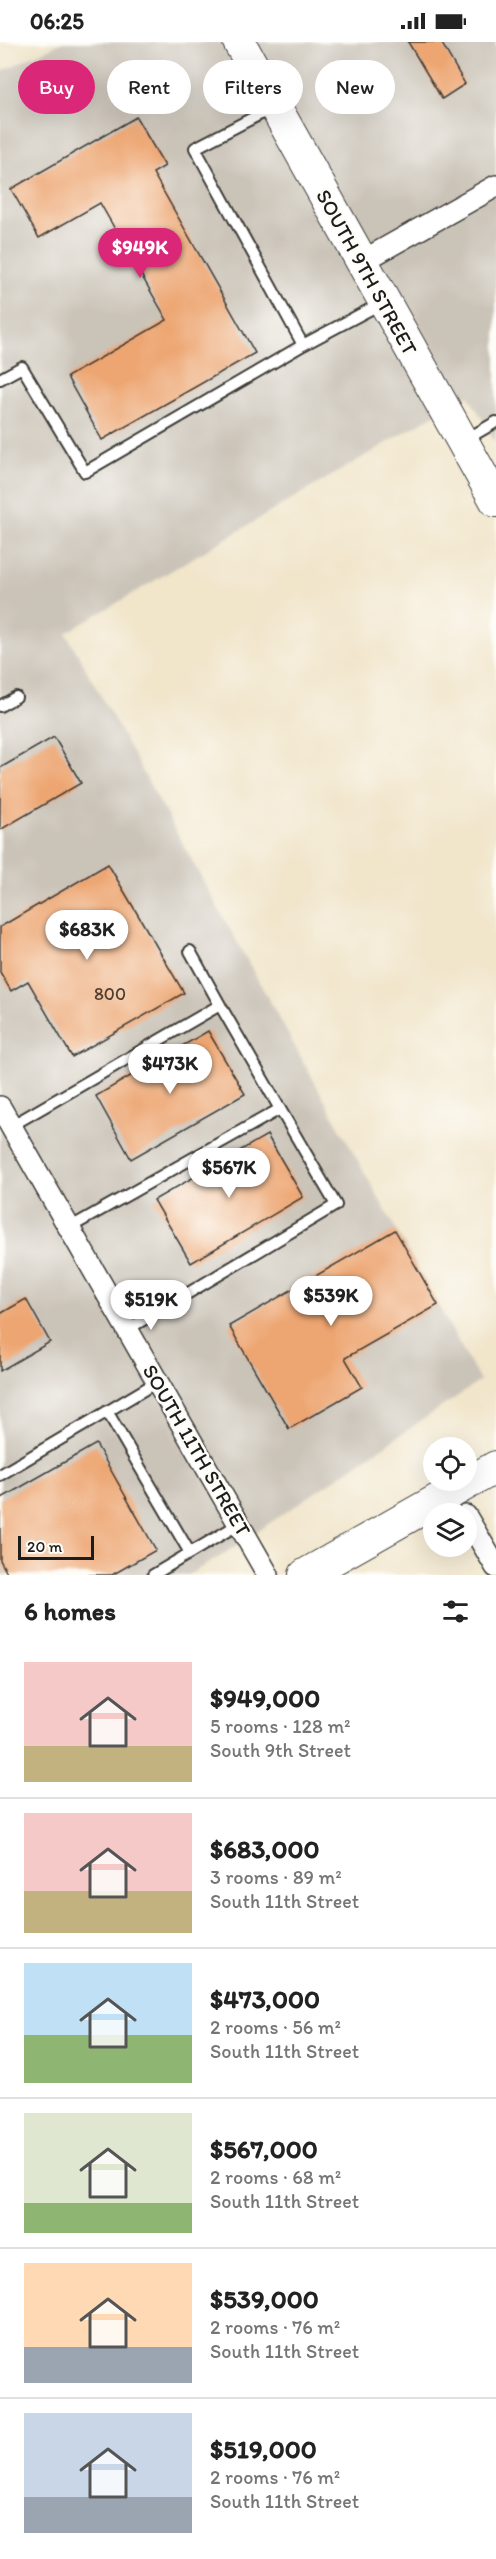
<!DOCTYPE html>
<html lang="en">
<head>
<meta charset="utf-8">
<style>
	body { margin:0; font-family:Itim,sans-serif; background:#f2f2f2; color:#222; height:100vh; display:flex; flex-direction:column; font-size:22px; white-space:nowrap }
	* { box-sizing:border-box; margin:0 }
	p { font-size:20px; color:#767676 }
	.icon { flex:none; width:33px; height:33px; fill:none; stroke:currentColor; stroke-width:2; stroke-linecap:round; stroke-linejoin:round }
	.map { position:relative; height:1533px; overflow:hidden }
	.sheet { display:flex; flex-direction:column; background:#fff; flex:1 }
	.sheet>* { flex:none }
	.guide { position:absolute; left:18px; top:18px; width:460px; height:54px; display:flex; gap:12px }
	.controls { position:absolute; left:423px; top:1395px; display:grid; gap:12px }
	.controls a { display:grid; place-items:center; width:54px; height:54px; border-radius:50%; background:#fff; box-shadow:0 6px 24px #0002; font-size:30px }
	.scale { position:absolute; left:18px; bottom:15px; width:76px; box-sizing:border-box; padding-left:6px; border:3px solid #1c1c1c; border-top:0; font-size:16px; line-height:21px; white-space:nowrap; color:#1c1c1c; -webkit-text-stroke:4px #fdfcf7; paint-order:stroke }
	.price { position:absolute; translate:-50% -51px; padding:0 14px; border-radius:21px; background:#fff; color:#222; font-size:20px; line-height:39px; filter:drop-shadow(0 2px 3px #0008) }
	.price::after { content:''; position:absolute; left:50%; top:36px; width:18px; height:14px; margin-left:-9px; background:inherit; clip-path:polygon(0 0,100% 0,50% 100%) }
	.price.current { background:#db2777; color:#fff }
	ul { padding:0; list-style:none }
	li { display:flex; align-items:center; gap:18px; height:150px; padding:0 24px }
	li+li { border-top:2px solid #e0e0e0 }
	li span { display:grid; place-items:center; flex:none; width:168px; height:120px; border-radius:0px; color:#555 }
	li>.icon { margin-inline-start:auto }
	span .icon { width:72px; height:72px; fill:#fffc; stroke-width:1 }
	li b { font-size:26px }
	h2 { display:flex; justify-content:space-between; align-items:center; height:72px; padding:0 24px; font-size:26px }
	.chip { padding:0 21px; border-radius:27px; background:#fff; box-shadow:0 6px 24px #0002; font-size:21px; line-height:54px }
	.chip.current { background:#db2777; color:#fff }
	.status { display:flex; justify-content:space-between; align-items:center; height:42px; padding:0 30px; background:#fff; direction:ltr }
	.status svg { height:16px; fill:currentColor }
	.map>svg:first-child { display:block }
	.industrial { fill:#cac3b8 }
	.building { fill:#eda571 }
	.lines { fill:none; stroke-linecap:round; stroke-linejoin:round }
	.lane-casing { stroke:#3c3a36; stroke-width:14 }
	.street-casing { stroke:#3c3a36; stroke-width:24 }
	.secondary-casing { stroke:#3c3a36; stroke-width:34 }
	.lane { stroke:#fff; stroke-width:10 }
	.street { stroke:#fff; stroke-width:21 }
	.secondary { stroke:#fff; stroke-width:32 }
	.labels { text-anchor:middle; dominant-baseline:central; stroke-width:5; stroke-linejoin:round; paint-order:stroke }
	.number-label { font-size:18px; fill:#503e31 }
	.street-label { font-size:21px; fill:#1c1c1c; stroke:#fdfcf7 }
</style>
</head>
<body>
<div class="status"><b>06:25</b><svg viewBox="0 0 49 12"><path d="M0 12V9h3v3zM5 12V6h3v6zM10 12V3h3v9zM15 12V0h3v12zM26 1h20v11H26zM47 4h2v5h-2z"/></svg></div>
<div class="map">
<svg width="496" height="1533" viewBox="0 0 496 1533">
	<rect width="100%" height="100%" fill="#fdfcf7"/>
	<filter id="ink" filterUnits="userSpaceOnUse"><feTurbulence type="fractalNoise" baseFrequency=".0167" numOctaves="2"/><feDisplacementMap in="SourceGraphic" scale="12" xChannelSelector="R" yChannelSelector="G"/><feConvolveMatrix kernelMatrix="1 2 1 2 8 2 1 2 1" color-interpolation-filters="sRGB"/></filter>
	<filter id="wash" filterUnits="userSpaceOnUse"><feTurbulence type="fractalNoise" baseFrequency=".008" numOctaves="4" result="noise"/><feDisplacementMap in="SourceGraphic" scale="24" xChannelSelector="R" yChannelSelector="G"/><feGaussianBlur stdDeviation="1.35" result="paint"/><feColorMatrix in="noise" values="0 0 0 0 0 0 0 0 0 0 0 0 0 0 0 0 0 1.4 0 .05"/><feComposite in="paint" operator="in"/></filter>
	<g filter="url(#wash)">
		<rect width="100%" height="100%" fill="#f1e5ca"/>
		<path class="industrial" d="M63 0H496V401L468 353 66 591 480 1339 221 1514 188 1533H0V30Z"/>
		<g id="blocks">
			<path class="building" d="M408 0H441L465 42 442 57Z
				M136 75 165 124 153 131 255 311 102 398 67 335 167 278 100 161 39 196 11 147Z
				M54 695 81 741 0 788V726Z
				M108 822 184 951 72 1015 28 939 11 949 0 930V885Z
				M208 989 245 1052 131 1117 96 1054Z
				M267 1093 303 1155 191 1221 154 1158Z
				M395 1188 438 1263 345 1316 362 1345 289 1387 229 1284Z
				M26 1257 50 1300 0 1329V1272Z
				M96 1402 156 1508 112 1533H8L0 1518V1457Z"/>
		</g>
	</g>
	<g filter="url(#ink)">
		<use href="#blocks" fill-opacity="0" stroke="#3c3a36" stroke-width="1.5"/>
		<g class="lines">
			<defs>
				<path id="lane" d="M272 66 195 106 303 303 382 261
					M0 337 22 325 85 430 303 303
					M465 398 496 380
					M0 664 16 655
					M220 963 280 1067
					M11 1084 220 963 190 909
					M69 1186 280 1067 336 1163 128 1287
					M107 1369 190 1511
					M0 1433 157 1340
					M153 1533 239 1482"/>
				<path id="street" d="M361 220 496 144
					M0 1065 268 1533
					M466 1474 496 1525"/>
				<path id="secondary" d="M239 0 496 459
					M305 1533 496 1425"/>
			</defs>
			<use href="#lane" class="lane-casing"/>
			<use href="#street" class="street-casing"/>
			<use href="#secondary" class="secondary-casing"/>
			<use href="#lane" class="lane"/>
			<use href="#street" class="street"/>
			<use href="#secondary" class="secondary"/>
		</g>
	</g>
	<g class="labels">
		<g class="number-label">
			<text x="110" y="952">800</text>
		</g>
		<g class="street-label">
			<text transform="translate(367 230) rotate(61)">SOUTH 9TH STREET</text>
			<text transform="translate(197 1408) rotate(60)">SOUTH 11TH STREET</text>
		</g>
	</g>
</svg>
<div class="controls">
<a><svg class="icon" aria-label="locate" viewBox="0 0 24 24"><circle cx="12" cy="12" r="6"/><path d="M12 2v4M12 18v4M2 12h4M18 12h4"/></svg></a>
<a><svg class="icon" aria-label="layers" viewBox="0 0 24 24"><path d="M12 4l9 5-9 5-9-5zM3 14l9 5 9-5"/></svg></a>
</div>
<div class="scale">20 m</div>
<b class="price current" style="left:140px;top:237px">$949K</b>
<b class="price" style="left:87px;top:919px">$683K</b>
<b class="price" style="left:170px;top:1053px">$473K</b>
<b class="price" style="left:229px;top:1157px">$567K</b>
<b class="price" style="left:331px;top:1285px">$539K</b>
<b class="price" style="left:151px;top:1289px">$519K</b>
<div class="guide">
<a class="chip current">Buy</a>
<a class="chip">Rent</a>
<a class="chip">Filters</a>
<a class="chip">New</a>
</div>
</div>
<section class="sheet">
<h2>6 homes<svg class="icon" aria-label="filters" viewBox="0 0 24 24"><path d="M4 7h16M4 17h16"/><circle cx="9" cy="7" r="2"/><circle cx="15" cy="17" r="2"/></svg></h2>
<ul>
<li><span style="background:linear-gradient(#f6c9c9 70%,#c2b280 0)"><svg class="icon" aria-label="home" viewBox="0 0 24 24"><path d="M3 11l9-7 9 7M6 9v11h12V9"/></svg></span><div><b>$949,000</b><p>5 rooms · 128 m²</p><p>South 9th Street</p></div></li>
<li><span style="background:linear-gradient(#f6c9c9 65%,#c2b280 0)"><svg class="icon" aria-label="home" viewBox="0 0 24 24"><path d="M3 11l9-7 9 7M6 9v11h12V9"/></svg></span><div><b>$683,000</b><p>3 rooms · 89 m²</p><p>South 11th Street</p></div></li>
<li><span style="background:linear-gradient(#bfe0f5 60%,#8fb573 0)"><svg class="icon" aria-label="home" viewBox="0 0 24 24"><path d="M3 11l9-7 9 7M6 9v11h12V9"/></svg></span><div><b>$473,000</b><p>2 rooms · 56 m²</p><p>South 11th Street</p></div></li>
<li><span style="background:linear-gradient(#dfe7d0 75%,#8fb573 0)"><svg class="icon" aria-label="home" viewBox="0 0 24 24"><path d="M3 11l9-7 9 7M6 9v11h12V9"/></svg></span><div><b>$567,000</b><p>2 rooms · 68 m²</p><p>South 11th Street</p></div></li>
<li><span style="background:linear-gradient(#ffd9b3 70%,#9aa5b1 0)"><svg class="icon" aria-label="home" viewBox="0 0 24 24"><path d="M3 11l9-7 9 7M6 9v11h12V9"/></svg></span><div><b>$539,000</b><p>2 rooms · 76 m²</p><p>South 11th Street</p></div></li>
<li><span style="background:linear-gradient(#c9d6e8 70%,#9aa5b1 0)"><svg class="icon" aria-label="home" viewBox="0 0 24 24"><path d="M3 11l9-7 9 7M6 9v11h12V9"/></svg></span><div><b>$519,000</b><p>2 rooms · 76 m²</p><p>South 11th Street</p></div></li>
</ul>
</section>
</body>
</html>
